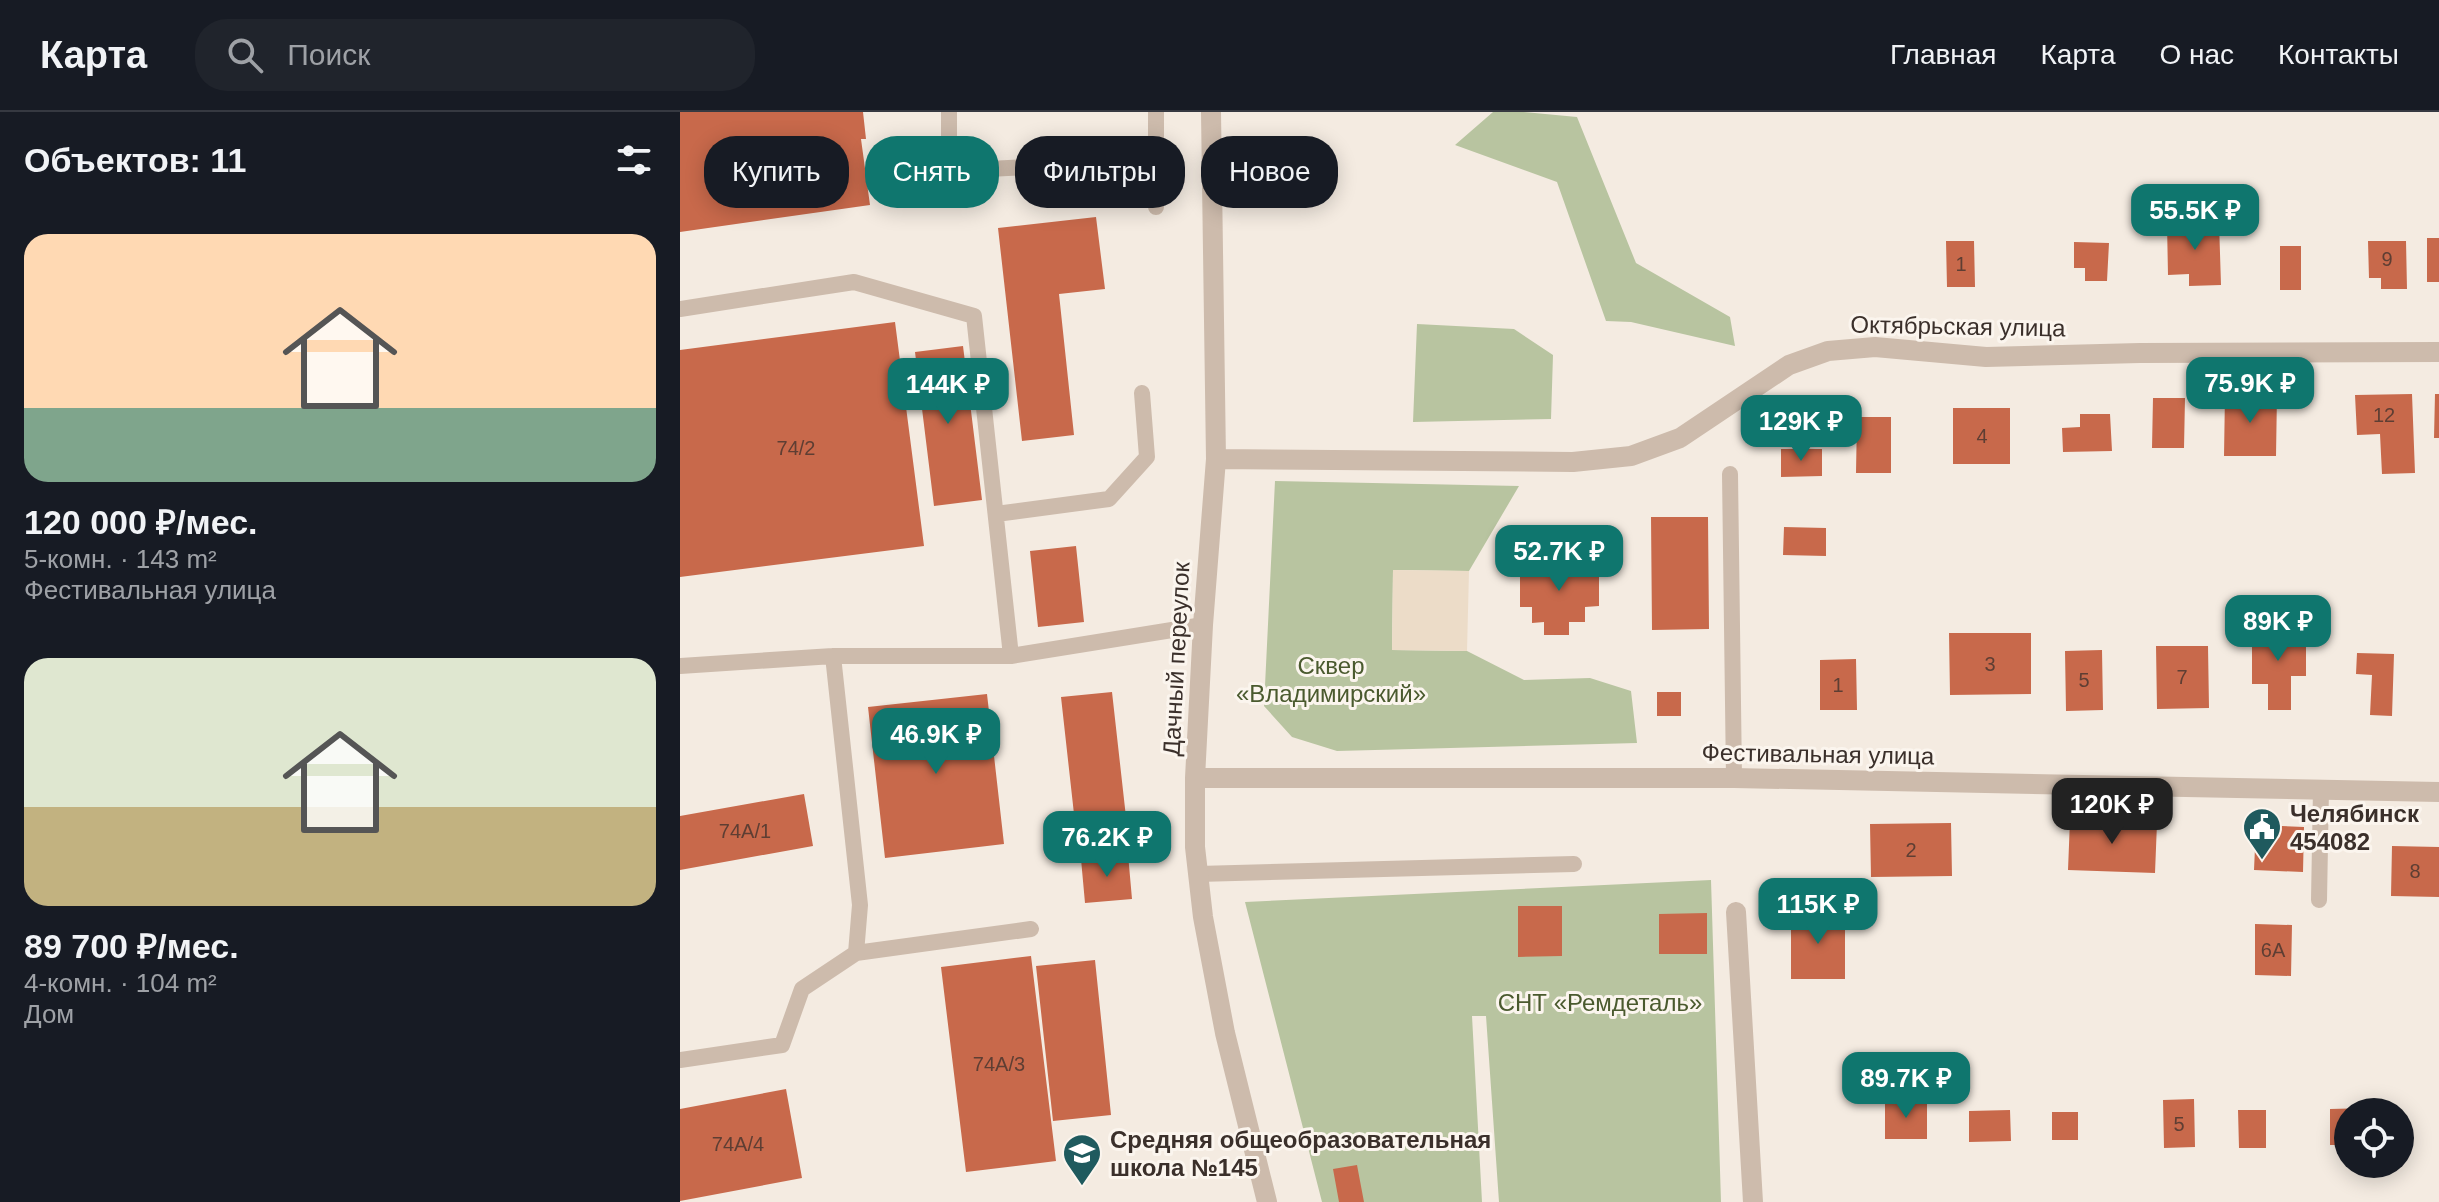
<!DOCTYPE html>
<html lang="ru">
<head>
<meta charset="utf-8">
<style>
	body { margin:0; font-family:Helvetica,sans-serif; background:#20242c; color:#f1f3f6; height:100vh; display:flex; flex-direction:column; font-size:30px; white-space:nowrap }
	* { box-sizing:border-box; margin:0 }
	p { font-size:26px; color:#9ea1a6 }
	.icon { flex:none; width:44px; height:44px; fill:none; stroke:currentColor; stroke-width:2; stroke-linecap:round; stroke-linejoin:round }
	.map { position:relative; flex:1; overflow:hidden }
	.sheet { display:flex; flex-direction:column; background:#171b24; width:680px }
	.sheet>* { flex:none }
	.guide { position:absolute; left:24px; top:24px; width:760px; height:72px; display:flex; gap:16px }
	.fabs { position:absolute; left:1654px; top:986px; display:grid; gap:16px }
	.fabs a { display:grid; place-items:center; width:80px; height:80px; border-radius:50%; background:#171b24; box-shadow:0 4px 20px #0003; font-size:40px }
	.price { position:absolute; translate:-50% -68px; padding:0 18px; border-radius:16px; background:#0f766e; color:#fff; font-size:26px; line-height:52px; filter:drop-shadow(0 2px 4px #0008) }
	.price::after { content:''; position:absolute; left:50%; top:48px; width:24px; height:18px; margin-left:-12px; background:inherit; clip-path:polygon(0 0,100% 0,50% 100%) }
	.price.on { background:#222; color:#fff }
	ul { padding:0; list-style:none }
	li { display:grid; align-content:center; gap:16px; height:424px; padding:0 24px }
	li span { display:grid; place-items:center; height:248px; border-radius:24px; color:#555 }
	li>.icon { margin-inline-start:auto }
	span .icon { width:144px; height:144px; fill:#fffc; stroke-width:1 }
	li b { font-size:34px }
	h2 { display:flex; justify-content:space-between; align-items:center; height:96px; padding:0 24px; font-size:34px }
	.tag { padding:0 28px; border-radius:32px; background:#171b24; box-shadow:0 4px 20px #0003; font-size:28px; line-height:72px }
	.tag.on { background:#0f766e; color:#fff }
	header { display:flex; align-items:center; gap:48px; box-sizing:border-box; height:112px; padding:0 40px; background:#171b24; border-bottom:2px solid #363941 }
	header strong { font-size:38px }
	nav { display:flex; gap:44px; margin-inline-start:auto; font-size:28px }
	.search { width:560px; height:72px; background:#20242c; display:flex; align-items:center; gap:20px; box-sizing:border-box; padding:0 28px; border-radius:32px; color:#9ea1a6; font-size:30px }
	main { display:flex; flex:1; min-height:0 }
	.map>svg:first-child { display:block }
	.green { fill:#b8c4a0 }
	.plaza { fill:#ecdcc8 }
	.building { fill:#c8694b }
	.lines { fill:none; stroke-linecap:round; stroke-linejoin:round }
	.service { stroke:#cdbbac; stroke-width:16 }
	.minor { stroke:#cdbbac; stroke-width:20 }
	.labels { text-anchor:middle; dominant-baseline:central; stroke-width:6; stroke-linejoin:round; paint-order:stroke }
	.number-label { font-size:20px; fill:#5e3e33 }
	.street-label { font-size:24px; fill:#3b302b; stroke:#fbf5ee }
	.park-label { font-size:24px; fill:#4a5a2e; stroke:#fbf5ee }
	.poi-label { font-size:24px; font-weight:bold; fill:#3b302b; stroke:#fbf5ee; text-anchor:start }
</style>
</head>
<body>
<header>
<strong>Карта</strong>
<div class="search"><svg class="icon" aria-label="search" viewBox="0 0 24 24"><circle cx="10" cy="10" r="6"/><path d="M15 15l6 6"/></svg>Поиск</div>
<nav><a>Главная</a><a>Карта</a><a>О нас</a><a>Контакты</a></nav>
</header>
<main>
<section class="sheet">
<h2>Объектов: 11<svg class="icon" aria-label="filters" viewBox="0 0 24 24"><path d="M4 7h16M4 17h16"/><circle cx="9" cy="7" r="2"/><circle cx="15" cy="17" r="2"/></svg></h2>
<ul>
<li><span style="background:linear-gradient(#ffd9b3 70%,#7fa58c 0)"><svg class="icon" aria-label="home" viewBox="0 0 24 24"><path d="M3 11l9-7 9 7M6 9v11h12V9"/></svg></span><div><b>120 000 ₽/мес.</b><p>5-комн. · 143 m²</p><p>Фестивальная улица</p></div></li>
<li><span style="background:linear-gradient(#dfe7d0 60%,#c2b280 0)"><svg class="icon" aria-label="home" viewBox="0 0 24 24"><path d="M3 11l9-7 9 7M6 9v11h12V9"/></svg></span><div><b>89 700 ₽/мес.</b><p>4-комн. · 104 m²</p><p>Дом</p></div></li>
</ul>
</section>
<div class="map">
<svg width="1759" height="1090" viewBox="0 0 1759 1090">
	<rect width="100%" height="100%" fill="#f4ebe1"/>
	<path class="green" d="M813 0H844L897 5 956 151 1050 205 1055 234 951 210 926 209 877 70 775 33Z
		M737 212 834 217 873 243 871 307 733 310Z
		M595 369 839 374 789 459 713 458 712 538 787 539 844 568 910 566 951 579 957 631 657 639 612 625 584 594Z
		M1031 768 1041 1090H819L806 904H792L802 1090H642L565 790Z"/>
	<path class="plaza" d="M713 458 789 459 787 539 712 538Z"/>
	<path class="building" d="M0 0H183L186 27H181L190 93 0 120Z
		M416 105 425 177 379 182 394 323 342 329 318 116Z
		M1539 110 1541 173 1509 174V162L1488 163 1487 112Z
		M1747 126H1759V170H1747Z
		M1266 129H1294L1295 175H1267Z
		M1688 129H1726L1727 177H1701V166H1689Z
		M1394 130 1429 131 1427 169H1405V156H1394Z
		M1600 134H1621V178H1600Z
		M215 210 244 434 0 465V238Z
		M283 234 302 388 254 394 235 240Z
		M1545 282H1597L1596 344H1544Z
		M1732 282 1735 361 1702 362 1700 322 1677 323 1675 283Z
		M1755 282H1759V326H1754Z
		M1473 286H1505L1504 336H1472Z
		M1273 296H1330V352H1273Z
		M1400 302H1430L1432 339 1383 340 1382 316 1400 315Z
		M1177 305H1211V361H1176Z
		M1101 337H1142V364L1101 365Z
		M971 405H1028L1029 517 972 518Z
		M1104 415 1146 416V444L1103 443Z
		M396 434 404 510 358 515 350 439Z
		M893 436V452L900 463H919V494L905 495V510H889V523H864V510L852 511V495H840V463H858L864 454 863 437Z
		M1572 518H1626V564H1611V598H1588V572H1572Z
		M1269 521H1351V582L1270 583Z
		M1476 534H1528L1529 596 1477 597Z
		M1422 538 1423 598 1386 599 1385 539Z
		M1677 541 1714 542 1712 604 1690 603 1692 563 1676 562Z
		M1176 547 1177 598H1140V548Z
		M432 580 447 714 396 720 381 585Z
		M977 580H1001V604H977Z
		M307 582 324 732 205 746 188 595Z
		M124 682 133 734 0 758V704Z
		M1390 708 1477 711 1475 761 1388 758Z
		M1271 711 1272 764 1191 765 1190 712Z
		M1576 713 1624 715 1623 760 1574 758Z
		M1712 734 1759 735V785L1711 784Z
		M448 742 452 787 405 791 401 747Z
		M838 794H882V844L838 845Z
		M1027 801V842H979V802Z
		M1111 801H1165V867H1111Z
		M1575 812 1612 813 1611 864 1575 863Z
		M351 844 376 1049 286 1060 261 855Z
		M415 848 431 1003 373 1009 356 854Z
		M106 977 122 1066 0 1089V997Z
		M1514 987 1515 1035 1484 1036 1483 988Z
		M1205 990H1247V1027H1205Z
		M1689 996V1000H1668V1033H1650V997Z
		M1330 998 1331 1029 1289 1030V999Z
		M1558 998H1586V1036H1559Z
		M1372 1000H1398V1028H1372Z
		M677 1053 684 1090H659L653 1057Z"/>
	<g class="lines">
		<path class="service" d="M269 0V59L407 52
			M476 0V95
			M0 197 174 170 294 204 331 544
			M1050 362 1054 666
			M316 402 429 387 467 345 462 281
			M0 554 153 544H331L523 513
			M518 762 894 752
			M1639 788 1641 677
			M176 841 351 817
			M0 948 102 933 122 877 176 841 180 793 153 544"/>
		<path class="minor" d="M531 0 536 347 523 513 515 666V735L523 805 545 921 587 1090
			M536 347 893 350 951 344 1000 326 1109 253 1148 239 1195 235 1306 245 1460 241 1759 240
			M515 666H1054L1759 680
			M1056 800 1073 1090"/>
	</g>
	<defs>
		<symbol id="civic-pin" viewBox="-11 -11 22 30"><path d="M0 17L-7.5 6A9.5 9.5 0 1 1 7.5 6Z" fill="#1f5a5e" stroke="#fbf5ee"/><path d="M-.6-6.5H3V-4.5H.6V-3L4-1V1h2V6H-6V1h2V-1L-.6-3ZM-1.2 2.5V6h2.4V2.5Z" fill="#fff"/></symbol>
		<symbol id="school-pin" viewBox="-11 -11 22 30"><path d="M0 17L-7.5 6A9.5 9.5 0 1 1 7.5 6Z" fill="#1f5a5e" stroke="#fbf5ee"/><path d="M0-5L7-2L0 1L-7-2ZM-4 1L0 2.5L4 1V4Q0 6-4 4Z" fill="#fff"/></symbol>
	</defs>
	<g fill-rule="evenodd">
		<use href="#civic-pin" x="1560" y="693" width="44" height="60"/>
		<use href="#school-pin" x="380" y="1019" width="44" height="60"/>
	</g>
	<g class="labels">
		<g class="number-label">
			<text x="1707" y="147">9</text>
			<text x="1281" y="152">1</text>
			<text x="1704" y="303">12</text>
			<text x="1302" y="324">4</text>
			<text x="116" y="336">74/2</text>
			<text x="1310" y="552">3</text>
			<text x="1502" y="565">7</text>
			<text x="1404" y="568">5</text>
			<text x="1158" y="573">1</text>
			<text x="65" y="719">74А/1</text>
			<text x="1231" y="738">2</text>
			<text x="1735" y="759">8</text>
			<text x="1593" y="838">6А</text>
			<text x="319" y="952">74А/3</text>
			<text x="1499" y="1012">5</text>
			<text x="58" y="1032">74А/4</text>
		</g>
		<g class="street-label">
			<text transform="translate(1278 214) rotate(1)">Октябрьская улица</text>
			<text transform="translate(496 547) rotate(-87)">Дачный переулок</text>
			<text transform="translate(1138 642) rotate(1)">Фестивальная улица</text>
		</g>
		<g class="park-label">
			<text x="651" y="553">Сквер<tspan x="651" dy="28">«Владимирский»</tspan></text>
			<text x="920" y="890">СНТ «Ремдеталь»</text>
		</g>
		<g class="poi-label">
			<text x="1610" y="701">Челябинск<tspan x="1610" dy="28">454082</tspan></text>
			<text x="430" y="1027">Средняя общеобразовательная<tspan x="430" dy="28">школа №145</tspan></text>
		</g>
	</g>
</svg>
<div class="fabs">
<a><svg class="icon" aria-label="locate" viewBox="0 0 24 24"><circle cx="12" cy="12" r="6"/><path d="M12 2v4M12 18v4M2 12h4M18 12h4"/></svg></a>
</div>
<b class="price" style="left:1515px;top:140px">55.5K ₽</b>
<b class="price" style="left:1570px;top:313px">75.9K ₽</b>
<b class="price" style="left:268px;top:314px">144K ₽</b>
<b class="price" style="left:1121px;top:351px">129K ₽</b>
<b class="price" style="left:879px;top:481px">52.7K ₽</b>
<b class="price" style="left:1598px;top:551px">89K ₽</b>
<b class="price" style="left:256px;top:664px">46.9K ₽</b>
<b class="price on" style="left:1432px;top:734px">120K ₽</b>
<b class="price" style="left:427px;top:767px">76.2K ₽</b>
<b class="price" style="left:1138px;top:834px">115K ₽</b>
<b class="price" style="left:1226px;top:1008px">89.7K ₽</b>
<div class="guide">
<a class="tag">Купить</a>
<a class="tag on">Снять</a>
<a class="tag">Фильтры</a>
<a class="tag">Новое</a>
</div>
</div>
</main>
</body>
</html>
